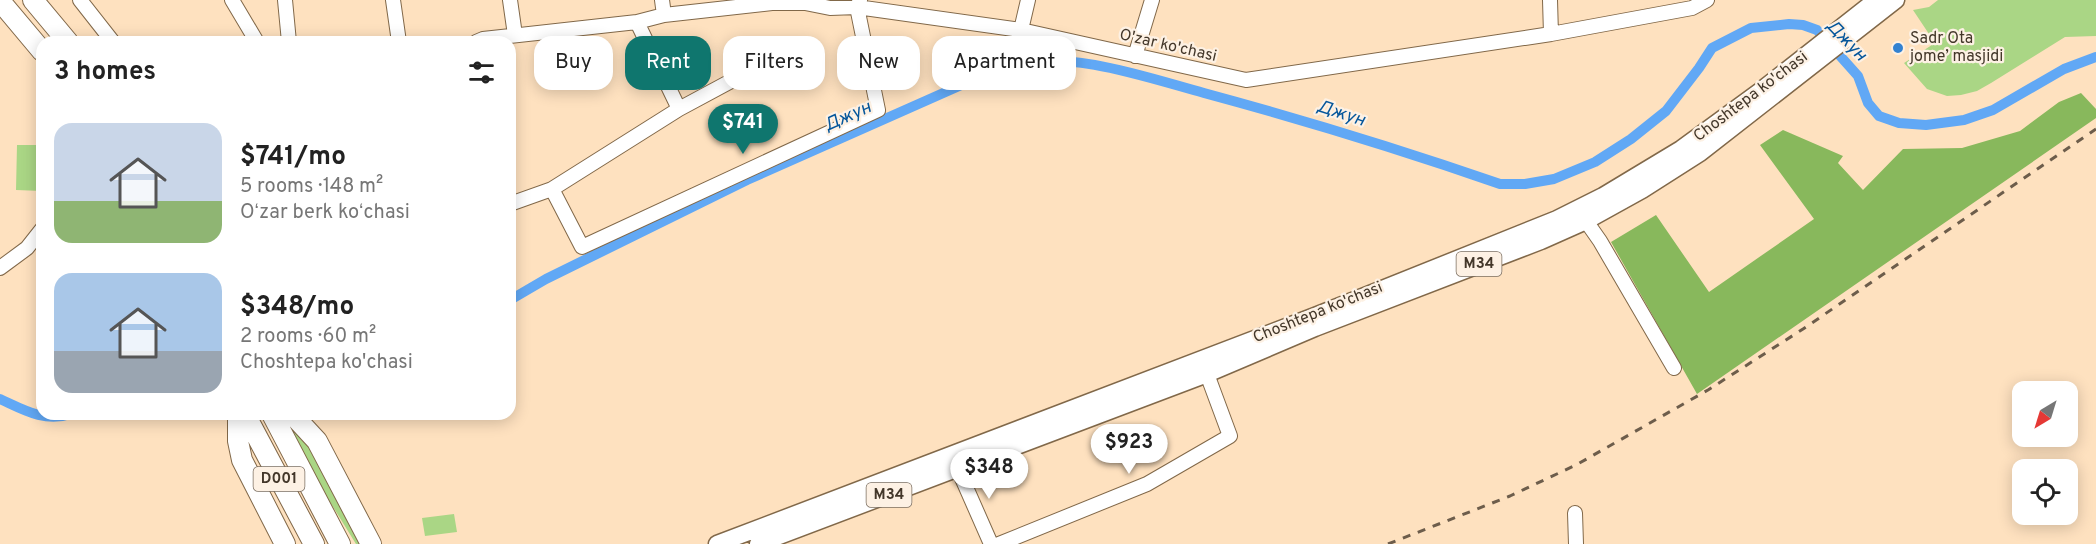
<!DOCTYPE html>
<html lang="en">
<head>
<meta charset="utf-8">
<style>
	body { margin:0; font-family:Overpass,sans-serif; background:#f2f2f2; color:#222; height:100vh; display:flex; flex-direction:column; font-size:22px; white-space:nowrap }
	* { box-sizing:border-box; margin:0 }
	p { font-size:20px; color:#767676 }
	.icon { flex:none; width:33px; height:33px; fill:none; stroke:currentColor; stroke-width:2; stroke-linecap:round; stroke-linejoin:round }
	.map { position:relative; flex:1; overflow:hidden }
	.side { position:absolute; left:36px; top:36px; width:480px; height:384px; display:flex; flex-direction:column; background:#fff; border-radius:18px; box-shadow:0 3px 15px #0003 }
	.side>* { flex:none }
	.hud { position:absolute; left:534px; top:36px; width:570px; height:54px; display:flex; gap:12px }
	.needle { width:39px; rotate:218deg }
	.buttons { position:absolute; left:2012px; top:381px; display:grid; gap:12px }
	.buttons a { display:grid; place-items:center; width:66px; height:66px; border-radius:12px; background:#fff; box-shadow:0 3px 15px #0003; font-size:30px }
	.price { position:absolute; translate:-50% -51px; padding:0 14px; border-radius:21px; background:#fff; color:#222; font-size:20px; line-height:39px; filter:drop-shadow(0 2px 3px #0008) }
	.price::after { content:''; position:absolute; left:50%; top:36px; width:18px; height:14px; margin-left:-9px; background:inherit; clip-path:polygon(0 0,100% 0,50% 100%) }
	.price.active { background:#0f766e; color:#fff }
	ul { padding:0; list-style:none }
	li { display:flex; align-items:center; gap:18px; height:150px; padding:0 18px }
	li span { display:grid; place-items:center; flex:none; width:168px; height:120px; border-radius:18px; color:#555 }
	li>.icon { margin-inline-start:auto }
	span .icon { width:72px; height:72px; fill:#fffc; stroke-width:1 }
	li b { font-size:26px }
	h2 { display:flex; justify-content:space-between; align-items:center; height:72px; padding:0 18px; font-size:26px }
	.chip { padding:0 21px; border-radius:18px; background:#fff; box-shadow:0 3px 15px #0003; font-size:21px; line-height:54px }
	.chip.active { background:#0f766e; color:#fff }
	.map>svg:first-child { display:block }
	.green { fill:#aad685 }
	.forest { fill:#88b85c }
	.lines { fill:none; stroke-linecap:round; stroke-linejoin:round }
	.canal { stroke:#61a8f5; stroke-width:10 }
	.minor-casing { stroke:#816849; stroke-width:16 }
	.major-casing { stroke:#816849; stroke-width:19 }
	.highway-casing { stroke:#816849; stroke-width:22 }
	.minor { stroke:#fff; stroke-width:14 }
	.major { stroke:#fff; stroke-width:16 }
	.highway { stroke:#fff; stroke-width:20 }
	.rail { stroke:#6d5d4b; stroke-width:3; stroke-dasharray:8 8; stroke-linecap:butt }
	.poi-dot { fill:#3382d1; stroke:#fdf1e4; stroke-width:2 }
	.labels { text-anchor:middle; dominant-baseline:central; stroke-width:4.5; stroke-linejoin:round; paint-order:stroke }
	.shield { fill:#fdf1e4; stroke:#7b6f62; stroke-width:1.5 }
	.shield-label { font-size:15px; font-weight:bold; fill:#43372a }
	.poi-label { font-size:16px; fill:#43372a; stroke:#fdf1e4; text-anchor:start }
	.street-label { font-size:16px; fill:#43372a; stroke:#fdf1e4 }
	.water-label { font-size:18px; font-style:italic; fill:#05569b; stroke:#fdf1e4 }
</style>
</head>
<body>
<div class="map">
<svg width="2096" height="544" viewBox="0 0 2096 544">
	<rect width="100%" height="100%" fill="#fee1bf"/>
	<path class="green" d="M1938 0H2096V36L2065 37 1991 83 1977 91 1961 95 1947 96 1927 89 1904 63 1935 43 1913 10 1929 7Z
		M17 145H42V191L16 190Z
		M286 419 310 447 362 544H356L317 481Z
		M454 514 457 532 425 536 422 518Z"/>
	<path class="forest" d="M2081 93 2096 109V118L1697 394 1611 242 1656 215 1709 292 1814 219 1760 145 1783 130 1843 156 1838 163 1863 190 1903 149 1962 148 2020 131 2059 102Z"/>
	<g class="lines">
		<path class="canal" d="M510 300 546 279 747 180 1011 63C1075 52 1142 76 1204 93 1304 120 1402 150 1500 184H1525L1554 179 1595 162 1631 139 1666 111 1699 68 1712 48 1751 28 1789 24 1803 25 1817 30 1858 76 1868 103 1879 116 1899 123 1926 125 1964 120 1993 110 2064 69 2096 57
			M0 399C22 409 45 423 70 414"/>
		<defs>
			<path id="minor" d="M80 0 113 42
				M232 0 257 42
				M285 0 289 42
				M393 0 399 42
				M510 0 515 35
				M662 0 664 15
				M1550 0 1551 34
				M637 22 679 109
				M1021 30 1028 0
				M476 42 483 39 637 22 664 15 772 3H805L830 8 857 7 1021 30 1246 80 1551 34 1692 8 1707 0
				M1135 56 1152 0
				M552 189 582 247 878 110 857 7 860 0
				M510 204 552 189 679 109 785 52
				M1586 221 1600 241 1674 368
				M0 268 27 248 42 229
				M958 469 991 544
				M1575 513 1576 544
				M999 544 1147 484 1230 436 1207 374"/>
			<path id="major" d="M717 544 1315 316 1557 219 1603 196 1681 149 1759 92 1876 0
				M758 544 1207 374 1315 328 1541 241 1586 221 1642 190 1700 153 1896 0"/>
			<path id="highway" d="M33 0 68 42
				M0 1 42 51
				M238 414V441L242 460 285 544
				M245 414 314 544
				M272 414 340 544
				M292 414 317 441 371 544"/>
		</defs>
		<use href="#minor" class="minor-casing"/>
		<use href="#major" class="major-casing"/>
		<use href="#highway" class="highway-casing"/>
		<use href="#minor" class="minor"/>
		<use href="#major" class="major"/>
		<use href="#highway" class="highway"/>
		<path class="rail" d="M1388 544 1510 496 1576 465 1708 390 1803 329 2096 129"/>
	</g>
	<circle class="poi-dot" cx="1898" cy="48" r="6"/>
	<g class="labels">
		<g class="shield">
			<rect x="1456.5" y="252" width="45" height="24" rx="4.5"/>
			<rect x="253.5" y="467" width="51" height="24" rx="4.5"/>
			<rect x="866.5" y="483" width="45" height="24" rx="4.5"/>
		</g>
		<g class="shield-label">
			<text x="1479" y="264">M34</text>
			<text x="279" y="479">D001</text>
			<text x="889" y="495">M34</text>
		</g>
		<g class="poi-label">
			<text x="1910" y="39">Sadr Ota<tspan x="1910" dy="18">jome’ masjidi</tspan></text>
		</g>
		<g class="street-label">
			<text transform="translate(1168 46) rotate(13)">O'zar ko'chasi</text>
			<text transform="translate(1751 97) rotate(-37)">Choshtepa ko'chasi</text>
			<text transform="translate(1318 313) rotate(-22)">Choshtepa ko'chasi</text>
		</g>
		<g class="water-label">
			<text transform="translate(1846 41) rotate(46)">Джун</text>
			<text transform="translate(1341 114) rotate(18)">Джун</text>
			<text transform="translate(848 117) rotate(-24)">Джун</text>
		</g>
	</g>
</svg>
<div class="buttons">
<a><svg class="needle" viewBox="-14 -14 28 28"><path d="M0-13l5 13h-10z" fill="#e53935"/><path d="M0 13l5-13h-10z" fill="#767676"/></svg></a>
<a><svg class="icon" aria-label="locate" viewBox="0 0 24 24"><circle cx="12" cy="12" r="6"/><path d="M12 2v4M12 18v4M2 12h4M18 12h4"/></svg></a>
</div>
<b class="price active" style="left:743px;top:155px">$741</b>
<b class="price" style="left:1129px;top:475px">$923</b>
<b class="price" style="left:989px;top:500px">$348</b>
<div class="hud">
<a class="chip">Buy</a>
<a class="chip active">Rent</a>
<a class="chip">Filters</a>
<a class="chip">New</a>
<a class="chip">Apartment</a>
</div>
<section class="side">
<h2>3 homes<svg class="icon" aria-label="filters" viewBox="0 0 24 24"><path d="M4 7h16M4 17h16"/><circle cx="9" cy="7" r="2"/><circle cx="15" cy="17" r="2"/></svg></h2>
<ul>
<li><span style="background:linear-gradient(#c9d6e8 65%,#8fb573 0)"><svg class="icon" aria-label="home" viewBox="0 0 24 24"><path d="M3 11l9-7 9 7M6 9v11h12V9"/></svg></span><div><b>$741/mo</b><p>5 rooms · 148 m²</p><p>Oʻzar berk koʻchasi</p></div></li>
<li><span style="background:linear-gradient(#a9c7e8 65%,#9aa5b1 0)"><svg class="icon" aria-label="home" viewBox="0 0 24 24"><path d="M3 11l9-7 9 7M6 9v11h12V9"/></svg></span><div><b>$348/mo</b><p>2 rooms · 60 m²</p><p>Choshtepa ko'chasi</p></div></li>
</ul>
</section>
</div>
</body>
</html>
